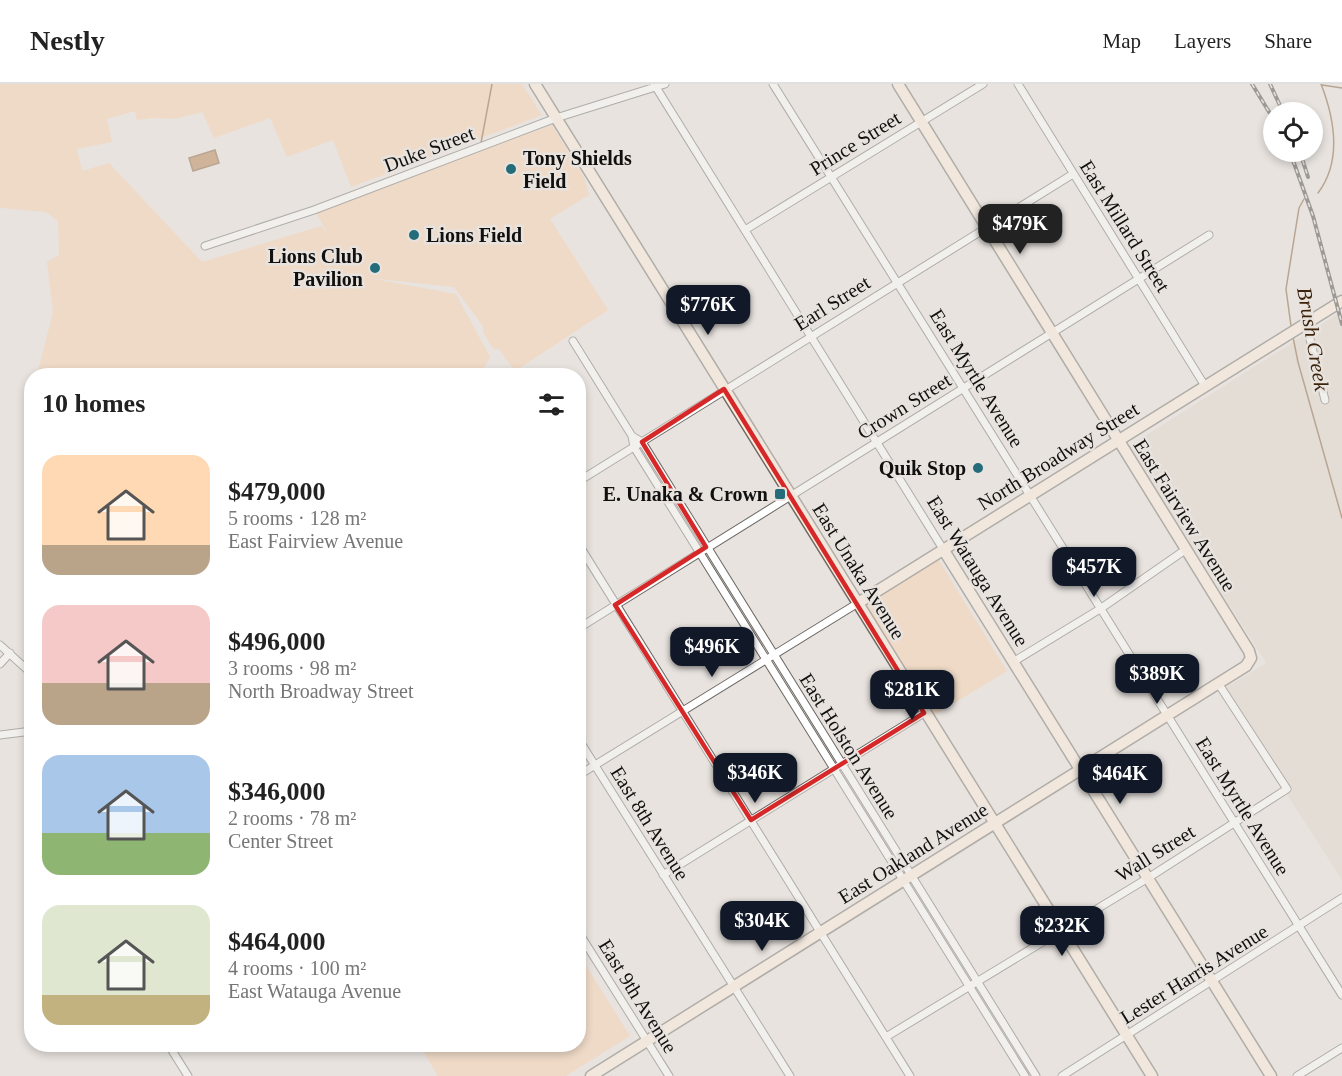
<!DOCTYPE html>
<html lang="en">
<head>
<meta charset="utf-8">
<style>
	body { margin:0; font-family:Georgia,serif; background:#f6f6f6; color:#222; height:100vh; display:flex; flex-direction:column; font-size:22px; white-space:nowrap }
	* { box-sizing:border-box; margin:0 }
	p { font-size:20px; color:#767676 }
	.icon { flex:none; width:33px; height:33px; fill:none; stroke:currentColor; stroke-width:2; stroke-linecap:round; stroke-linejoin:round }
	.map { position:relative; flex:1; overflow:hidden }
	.details { position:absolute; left:24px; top:284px; width:562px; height:684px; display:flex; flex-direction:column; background:#fff; border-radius:24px; box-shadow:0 3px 9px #0003 }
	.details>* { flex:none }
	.controls { position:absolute; left:1263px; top:18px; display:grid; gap:12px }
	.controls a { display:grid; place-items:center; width:60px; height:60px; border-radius:50%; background:#fff; box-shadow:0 3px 9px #0003; font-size:30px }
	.price { position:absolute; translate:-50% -51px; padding:0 14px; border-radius:12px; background:#111827; color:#fff; font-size:20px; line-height:39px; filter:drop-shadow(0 2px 3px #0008) }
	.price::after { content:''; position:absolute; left:50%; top:36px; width:18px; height:14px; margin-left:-9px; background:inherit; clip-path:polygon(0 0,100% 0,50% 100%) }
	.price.current { background:#222; color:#fff }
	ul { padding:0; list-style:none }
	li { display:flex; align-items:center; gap:18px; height:150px; padding:0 18px }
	li span { display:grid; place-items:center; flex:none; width:168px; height:120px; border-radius:18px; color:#555 }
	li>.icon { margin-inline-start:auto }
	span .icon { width:72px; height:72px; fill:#fffc; stroke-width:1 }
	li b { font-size:26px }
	h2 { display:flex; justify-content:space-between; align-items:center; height:72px; padding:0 18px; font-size:26px }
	header { display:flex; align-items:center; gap:36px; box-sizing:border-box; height:84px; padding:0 30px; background:#fff; border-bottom:2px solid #e0e0e0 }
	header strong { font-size:28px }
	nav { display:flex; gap:33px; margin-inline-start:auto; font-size:21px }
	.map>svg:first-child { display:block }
	.built { fill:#e1d6cc }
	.green { fill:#f8ceaa }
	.water { fill:#b27b46; stroke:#825b35; stroke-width:1.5 }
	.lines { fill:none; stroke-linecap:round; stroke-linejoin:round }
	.stream { stroke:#825b35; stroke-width:1.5 }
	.street-casing { stroke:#6e6a66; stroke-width:9 }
	.secondary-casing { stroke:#6e6a66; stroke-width:13 }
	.street { stroke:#fff; stroke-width:7 }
	.secondary { stroke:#fdecdc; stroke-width:10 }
	.rail-casing { stroke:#43413f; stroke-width:4 }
	.rail { stroke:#e8e3df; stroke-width:1.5; stroke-dasharray:4.5; stroke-linecap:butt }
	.marked { fill:none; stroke:#d62828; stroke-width:4.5; stroke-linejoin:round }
	.poi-dot { fill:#256c7a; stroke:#e8e3df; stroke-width:2 }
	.labels { text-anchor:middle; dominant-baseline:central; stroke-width:5; stroke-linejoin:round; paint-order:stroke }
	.street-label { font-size:20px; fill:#11100e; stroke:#e8e3df }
	.poi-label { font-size:20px; font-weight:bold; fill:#11100e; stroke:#e8e3df; text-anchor:end }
	.water-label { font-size:21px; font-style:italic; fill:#3c240c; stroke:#e8e3df }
</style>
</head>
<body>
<header>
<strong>Nestly</strong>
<nav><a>Map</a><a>Layers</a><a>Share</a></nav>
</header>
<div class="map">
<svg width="1342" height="992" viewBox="0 0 1342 992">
	<rect width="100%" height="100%" fill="#e8e3df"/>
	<path class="built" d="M1339 229 1342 241V796L1220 607 1266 579 1129 362Z"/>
	<path class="green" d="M0 0H522L542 31 351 103 333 56 287 73 270 34 214 54 202 28 174 35 153 34 137 36 135 27 107 35 112 58 77 65 82 87 109 79 202 178 321 142 327 148 314 126 552 41 584 93 589 111 550 135 608 226 515 287 498 264 494 266 483 248V242L454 203 369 194 456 210 490 273 480 291H37L53 228 47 178 59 171 58 137 46 128 0 124Z
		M938 475 1007 587 930 634 861 522Z
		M579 870 630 952 566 992H438L419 960H579Z"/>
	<path class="water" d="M215 66 219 79 193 87 189 74Z"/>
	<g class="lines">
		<path class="stream" d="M1322 1 1342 4
			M481 59 492 0
			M1318 109C1342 77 1335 36 1321 0
			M1291 242 1286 205 1299 124 1304 115
			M1293 253 1298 278 1342 434"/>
		<defs>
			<path id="street" d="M654 0 943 465
				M773 0 1342 911
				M1018 0 1205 302
				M745 146 983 0
				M205 162 314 126 556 34 665 0
				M1306 239 1325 316
				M573 257 632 352 634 363 1025 992
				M632 352 642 358 1036 992
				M579 397 1073 90
				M579 461 910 992
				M579 544 1209 151
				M0 561 32 590
				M1013 578 1100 525 1185 466
				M0 580 10 569
				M0 651 32 647
				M579 656 790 992
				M579 691 858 519
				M663 791 924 629
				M579 849 669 992
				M886 953 1148 794 1287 705 1218 599
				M168 960 188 992
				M1062 992 1342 814
				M1297 992 1342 964"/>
			<path id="secondary" d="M535 0 1152 992
				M943 465 1271 992
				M858 519 1342 217
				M591 992 1246 582 1251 574 1249 567 898 0"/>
		</defs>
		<use href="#street" class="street-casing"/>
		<use href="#secondary" class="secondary-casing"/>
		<use href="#street" class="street"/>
		<use href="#secondary" class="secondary"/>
		<defs>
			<path id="rail" d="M1252 0 1274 36
				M1270 0 1283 28
				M1290 68 1313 132 1342 240
				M1300 68 1308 93"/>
		</defs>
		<use href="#rail" class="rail-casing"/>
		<use href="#rail" class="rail"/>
	</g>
	<path d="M0 0H1342V992H0ZM724 305 924 629 751 736 615 521 706 463 642 358Z" fill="#e8e3df" fill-opacity=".55" fill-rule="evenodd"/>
	<path class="marked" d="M724 305 924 629 751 736 615 521 706 463 642 358Z"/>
	<g class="poi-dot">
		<circle cx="511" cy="85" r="6"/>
		<circle cx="414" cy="151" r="6"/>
		<circle cx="375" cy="184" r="6"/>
		<circle cx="978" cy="384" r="6"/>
		<rect x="774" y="404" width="12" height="12" rx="3"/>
	</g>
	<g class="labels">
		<g class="street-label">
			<text transform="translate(855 59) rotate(-32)">Prince Street</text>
			<text transform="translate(429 65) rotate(-21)">Duke Street</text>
			<text transform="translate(1125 142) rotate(58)">East Millard Street</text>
			<text transform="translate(832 219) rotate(-32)">Earl Street</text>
			<text transform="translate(977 294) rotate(58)">East Myrtle Avenue</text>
			<text transform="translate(904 322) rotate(-32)">Crown Street</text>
			<text transform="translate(1058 372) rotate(-32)">North Broadway Street</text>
			<text transform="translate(1185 431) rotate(58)">East Fairview Avenue</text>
			<text transform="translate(859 487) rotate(58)">East Unaka Avenue</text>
			<text transform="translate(978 487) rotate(58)">East Watauga Avenue</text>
			<text transform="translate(849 662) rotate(58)">East Holston Avenue</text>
			<text transform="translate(1243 722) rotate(58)">East Myrtle Avenue</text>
			<text transform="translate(650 739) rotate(58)">East 8th Avenue</text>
			<text transform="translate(913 769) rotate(-32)">East Oakland Avenue</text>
			<text transform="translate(1155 769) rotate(-32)">Wall Street</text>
			<text transform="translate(1194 890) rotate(-32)">Lester Harris Avenue</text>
			<text transform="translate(638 912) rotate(58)">East 9th Avenue</text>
		</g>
		<g class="poi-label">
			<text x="523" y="74" text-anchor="start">Tony Shields<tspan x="523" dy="23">Field</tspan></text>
			<text x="426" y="151" text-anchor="start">Lions Field</text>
			<text x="363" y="172">Lions Club<tspan x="363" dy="23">Pavilion</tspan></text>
			<text x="966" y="384">Quik Stop</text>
			<text x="768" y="410">E. Unaka &amp; Crown</text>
		</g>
		<g class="water-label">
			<text transform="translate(1313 255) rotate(80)">Brush Creek</text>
		</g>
	</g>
</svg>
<div class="controls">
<a><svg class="icon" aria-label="locate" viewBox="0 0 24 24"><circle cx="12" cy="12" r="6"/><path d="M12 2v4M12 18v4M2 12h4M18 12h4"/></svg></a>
</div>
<b class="price current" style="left:1020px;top:171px">$479K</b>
<b class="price" style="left:708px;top:252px">$776K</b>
<b class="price" style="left:1094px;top:514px">$457K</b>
<b class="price" style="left:712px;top:594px">$496K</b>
<b class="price" style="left:1157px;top:621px">$389K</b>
<b class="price" style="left:912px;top:637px">$281K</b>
<b class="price" style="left:755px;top:720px">$346K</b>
<b class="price" style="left:1120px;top:721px">$464K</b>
<b class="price" style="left:762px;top:868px">$304K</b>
<b class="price" style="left:1062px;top:873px">$232K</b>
<section class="details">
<h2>10 homes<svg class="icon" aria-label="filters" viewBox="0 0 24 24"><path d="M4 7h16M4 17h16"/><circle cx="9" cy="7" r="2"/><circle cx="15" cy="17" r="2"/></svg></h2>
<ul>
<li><span style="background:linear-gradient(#ffd9b3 75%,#b9a48a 0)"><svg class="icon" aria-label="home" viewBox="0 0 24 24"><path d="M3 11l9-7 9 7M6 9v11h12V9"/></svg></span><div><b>$479,000</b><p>5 rooms · 128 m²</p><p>East Fairview Avenue</p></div></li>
<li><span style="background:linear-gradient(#f6c9c9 65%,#b9a48a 0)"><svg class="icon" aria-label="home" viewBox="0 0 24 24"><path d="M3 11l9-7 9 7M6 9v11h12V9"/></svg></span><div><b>$496,000</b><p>3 rooms · 98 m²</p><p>North Broadway Street</p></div></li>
<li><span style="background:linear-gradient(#a9c7e8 65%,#8fb573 0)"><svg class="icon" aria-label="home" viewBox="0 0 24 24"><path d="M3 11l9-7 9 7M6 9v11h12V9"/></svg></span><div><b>$346,000</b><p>2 rooms · 78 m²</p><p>Center Street</p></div></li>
<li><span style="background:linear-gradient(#dfe7d0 75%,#c2b280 0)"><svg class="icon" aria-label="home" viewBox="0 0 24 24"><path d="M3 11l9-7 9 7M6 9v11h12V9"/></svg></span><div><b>$464,000</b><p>4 rooms · 100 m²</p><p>East Watauga Avenue</p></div></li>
</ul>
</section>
</div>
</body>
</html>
